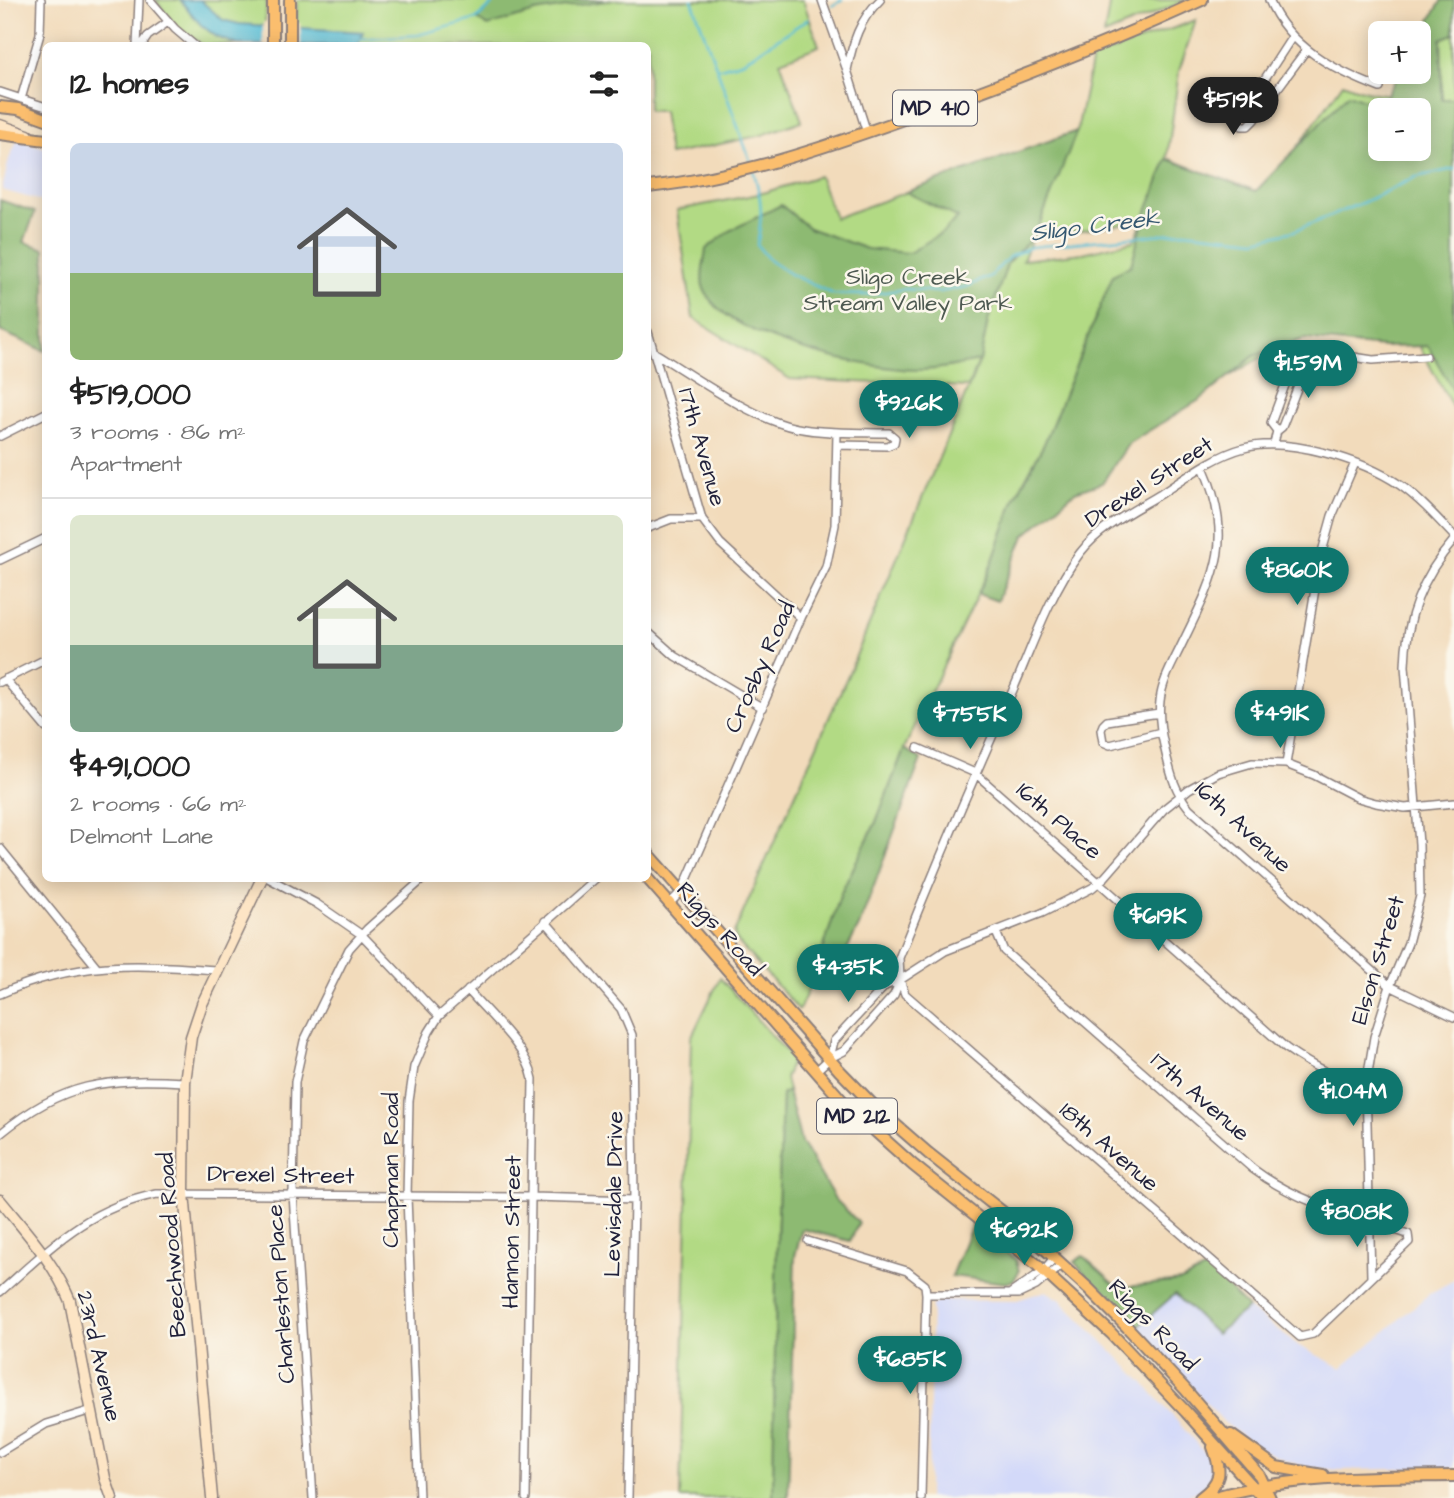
<!DOCTYPE html>
<html lang="en">
<head>
<meta charset="utf-8">
<style>
	body { margin:0; font-family:"Architects Daughter",sans-serif; background:#f6f6f6; color:#222; height:100vh; display:flex; flex-direction:column; font-size:26px; white-space:nowrap }
	* { box-sizing:border-box; margin:0 }
	p { font-size:23px; color:#767676 }
	.icon { flex:none; width:38px; height:38px; fill:none; stroke:currentColor; stroke-width:2; stroke-linecap:round; stroke-linejoin:round }
	.map { position:relative; flex:1; overflow:hidden }
	.drawer { position:absolute; left:42px; top:42px; width:609px; height:840px; display:flex; flex-direction:column; background:#fff; border-radius:10px; box-shadow:0 4px 18px #0003 }
	.drawer>* { flex:none }
	.buttons { position:absolute; left:1368px; top:21px; display:grid; gap:14px }
	.buttons a { display:grid; place-items:center; width:63px; height:63px; border-radius:10px; background:#fff; box-shadow:0 4px 18px #0003; font-size:35px }
	.price { position:absolute; translate:-50% -60px; padding:0 16px; border-radius:24px; background:#0f766e; color:#fff; font-size:23px; line-height:46px; filter:drop-shadow(0 2px 4px #0008) }
	.price::after { content:''; position:absolute; left:50%; top:42px; width:21px; height:16px; margin-left:-10px; background:inherit; clip-path:polygon(0 0,100% 0,50% 100%) }
	.price.selected { background:#222; color:#fff }
	ul { padding:0; list-style:none }
	li { display:grid; align-content:center; gap:14px; height:371px; padding:0 28px }
	li+li { border-top:2px solid #e0e0e0 }
	li span { display:grid; place-items:center; height:217px; border-radius:10px; color:#555 }
	li>.icon { margin-inline-start:auto }
	span .icon { width:126px; height:126px; fill:#fffc; stroke-width:1 }
	li b { font-size:30px }
	h2 { display:flex; justify-content:space-between; align-items:center; height:84px; padding:0 28px; font-size:30px }
	.map>svg:first-child { display:block }
	.built { fill:#d3d9f9 }
	.green { fill:#b2da84; stroke:#6a7e60; stroke-width:2; fill-rule:evenodd }
	.forest { fill:#8dba72; stroke:#586e56; stroke-width:2; fill-rule:evenodd }
	.water { fill:#57bdd5; stroke:#3c7088; stroke-width:2 }
	.pier { fill:#f2dbbb }
	.lines { fill:none; stroke-linecap:round; stroke-linejoin:round }
	.stream { stroke:#57bdd5; stroke-width:2.5 }
	.street-casing { stroke:#8a7e7b; stroke-width:10 }
	.secondary-casing { stroke:#8a7e7b; stroke-width:13 }
	.primary-casing { stroke:#8a7e7b; stroke-width:14 }
	.street { stroke:#fff; stroke-width:7 }
	.secondary { stroke:#fde5c5; stroke-width:10 }
	.primary { stroke:#fbbe6e; stroke-width:10 }
	.labels { text-anchor:middle; dominant-baseline:central; stroke-width:5; stroke-linejoin:round; paint-order:stroke }
	.shield { fill:#fbf7ec; stroke:#636270; stroke-width:2 }
	.shield-label { font-size:21px; font-weight:bold; fill:#22223b }
	.park-label { font-size:23px; fill:#4d5951; stroke:#fbf7ec }
	.street-label { font-size:23px; fill:#22223b; stroke:#fbf7ec }
	.water-label { font-size:24px; font-style:italic; fill:#355871; stroke:#fbf7ec }
</style>
</head>
<body>
<div class="map">
<svg width="1454" height="1498" viewBox="0 0 1454 1498">
	<rect width="100%" height="100%" fill="#fbf7ec"/>
	<filter id="ink" filterUnits="userSpaceOnUse"><feTurbulence type="fractalNoise" baseFrequency=".0143" numOctaves="2"/><feDisplacementMap in="SourceGraphic" scale="14" xChannelSelector="R" yChannelSelector="G"/><feConvolveMatrix kernelMatrix="1 2 1 2 8 2 1 2 1" color-interpolation-filters="sRGB"/></filter>
	<filter id="wash" filterUnits="userSpaceOnUse"><feTurbulence type="fractalNoise" baseFrequency=".00686" numOctaves="4" result="noise"/><feDisplacementMap in="SourceGraphic" scale="28" xChannelSelector="R" yChannelSelector="G"/><feGaussianBlur stdDeviation="1.57" result="paint"/><feColorMatrix in="noise" values="0 0 0 0 0 0 0 0 0 0 0 0 0 0 0 0 0 1.4 0 .05"/><feComposite in="paint" operator="in"/></filter>
	<g filter="url(#wash)">
		<rect width="100%" height="100%" fill="#f2dbbb"/>
		<path class="built" d="M18 139 45 148V202L2 190 9 159Z
			M1454 1280V1468L1338 1470 1307 1467 1287 1461 1257 1447 1225 1423 1136 1328 1176 1293 1216 1333 1248 1308 1299 1346 1342 1368 1429 1294Z
			M1046 1291 1061 1300 1144 1383 1211 1460 1212 1475 1205 1487 1183 1498H928L932 1305 942 1300 1014 1301Z"/>
		<path class="green" d="M155 0H267L263 45H203L177 27Z
			M297 0H803L819 46 780 61 802 121 762 135 669 155 663 111H648V46H296Z
			M1110 0H1187L1104 35Z
			M1196 20 1179 71 1167 159 1155 191 1170 159 1263 196 1343 83C1376 98 1407 96 1442 95L1441 38 1454 34V410L1417 342 1360 345 1299 334 1022 502 1044 445 1015 498 991 566 904 749 876 822 841 893 815 975 799 1010 737 941 734 933 848 675 980 360 968 387 790 379 693 318 677 210 759 194 819 176 835 218 1077 131 1092 58ZM1381 110H1419V149H1381ZM1063 164 1035 235 1078 231 1143 220 1134 241 1083 253 1023 260Z
			M720 978 793 1059 785 1078 788 1091 782 1094 776 1275 773 1498H680L691 1038Z"/>
		<path class="forest" d="M497 0H612L535 12 488 26 477 19Z
			M1442 0H1454V34L1441 39 1442 99H1454V392L1428 346 1383 347 1304 339 1254 356 1201 399 1129 443 1102 483 1075 492 1024 536 997 601 978 594 991 566 1015 498 1044 444 1113 275 1131 265 1144 219 1167 159 1256 191 1348 94 1380 106 1400 72H1419V39ZM1381 110H1419V149H1381Z
			M1077 131 1035 235 1008 262 988 321 980 361C961 364 941 370 922 370 873 371 718 339 703 286 700 276 705 259 706 249L731 230 781 205 809 228 867 249 909 253 943 232 958 218 906 192Z
			M0 200 35 212 24 242 45 249V351L0 331Z
			M904 749 921 759 859 926 832 978 815 975 841 893 876 822Z
			M788 1091 801 1142 835 1199 859 1223 850 1241 802 1229 795 1256 788 1498H773L776 1275 782 1094Z
			M973 1223 1016 1260 1019 1271 1014 1280 1006 1283 951 1276Z
			M1083 1256 1121 1290 1126 1287 1181 1281 1208 1268 1248 1308 1216 1334 1175 1294 1136 1328 1074 1262Z"/>
		<path class="water" d="M180 0H200L223 20 239 24 363 32 358 45H238L217 37 201 25Z"/>
		<path class="pier" d="M263 22 300 23 301 45H263Z"/>
		<g class="lines">
			<path class="stream" d="M692 0 751 163
				M832 6 842 0
				M357 39 418 35 477 19 497 0
				M717 69 744 61 808 19
				M753 170C762 198 763 215 757 245L770 261 790 274 833 294 865 295 906 289 939 292 966 287 991 276 1009 257 1031 247 1184 232 1256 240 1294 231 1364 202 1416 177 1454 169"/>
		</g>
	</g>
	<g filter="url(#ink)">
		<g class="lines">
			<defs>
				<path id="street" d="M150 0 175 29 195 46
					M822 0 847 70 867 133
					M1269 0C1289 47 1335 71 1380 88
					M1292 37 1238 120 1242 126H1248L1254 120 1307 49
					M137 46 139 0
					M141 46 148 36 168 22
					M847 70C853 42 859 20 880 0
					M0 92 46 107
					M21 99 40 34 41 0
					M648 332 702 519 720 543 801 618
					M1308 350 1373 360 1426 356
					M655 353C695 377 752 419 797 428 827 434 859 432 889 433L895 438 894 443 887 446 837 445
					M1277 431 1271 423 1295 358 1308 350
					M0 436 46 413
					M1274 443 1277 431 1282 427 1307 363 1308 350
					M1203 467C1236 542 1214 578 1181 646 1173 663 1162 681 1160 701 1158 719 1162 737 1166 754 1171 775 1175 791 1189 808L1390 986 1454 1017
					M648 528 671 519H702
					M0 560 46 538
					M648 632 675 656 763 708
					M5 679 46 728
					M0 682 46 659
					M1159 713 1107 721 1103 725 1101 730 1103 742 1110 745 1161 732
					M918 748 975 773 1286 1048C1310 1065 1336 1080 1366 1085
					M1286 764 1320 559 1332 516 1355 463
					M0 848 96 966
					M268 878 317 904 362 935 439 1016
					M669 904 682 891 801 618 826 567 835 525 837 432
					M545 921 621 1009 632 1035 634 1200 628 1498
					M900 980 905 994 1300 1337 1313 1334 1409 1242 1408 1234C1355 1217 1298 1203 1253 1169L1004 951 996 932
					M468 990C489 1015 527 1047 533 1079L526 1498
					M0 994C77 960 136 964 217 970
					M830 1058 834 1041 885 986 900 980 945 951 1042 913 1092 888 1105 877 1164 809 1189 789 1218 773 1252 763 1286 764 1314 775 1358 798 1376 803 1405 808 1454 803
					M816 1071 830 1058 844 1051 894 995 900 980 899 958C935 868 973 779 1013 690 1033 644 1050 593 1080 553 1101 526 1133 511 1161 494 1187 477 1214 456 1244 448 1287 436 1363 460 1400 485 1420 499 1437 518 1454 536
					M0 1134C63 1082 106 1078 185 1082
					M808 1241 907 1271 925 1285 926 1294 921 1498
					M1371 1277 1366 1085 1374 1037 1390 986 1408 943 1420 896 1419 844 1405 666C1406 617 1422 577 1454 540
					M0 1292C52 1246 87 1208 157 1194L533 1197 634 1200
					M1011 1293 1043 1271 1054 1258
					M926 1294H1019L1036 1286 1061 1265
					M0 1452 46 1424 92 1410
					M313 1498 293 1194 295 1082 304 1041 349 949 367 929 424 878
					M419 1498 407 1197 409 1101 414 1067 429 1032 439 1016 596 878"/>
				<path id="secondary" d="M0 125 28 135
					M0 1200C26 1232 54 1262 70 1301L105 1478 112 1498
					M212 1498 184 1193 185 1082 191 1037 202 1004 262 878"/>
				<path id="primary" d="M290 0V46
					M273 46V0
					M0 107 18 109 46 119
					M0 134 46 140
					M648 187C739 177 823 148 910 117 1009 82 1107 44 1202 0
					M648 853 839 1070 874 1106 928 1153 1014 1221 1089 1289 1127 1327 1185 1389 1260 1476 1270 1498
					M647 878 845 1104 913 1165 1035 1263 1111 1333 1186 1412 1263 1498
					M1231 1435 1276 1467 1323 1475
					M1200 1498C1222 1482 1222 1471 1213 1447
					M1211 1498C1289 1475 1374 1477 1454 1476"/>
			</defs>
			<use href="#street" class="street-casing"/>
			<use href="#secondary" class="secondary-casing"/>
			<use href="#primary" class="primary-casing"/>
			<use href="#street" class="street"/>
			<use href="#secondary" class="secondary"/>
			<use href="#primary" class="primary"/>
		</g>
	</g>
	<g class="labels">
		<g class="shield">
			<rect x="893" y="90.5" width="84" height="35" rx="5"/>
			<rect x="817" y="1098.5" width="80" height="35" rx="5"/>
		</g>
		<g class="shield-label">
			<text x="935" y="108">MD 410</text>
			<text x="857" y="1116">MD 212</text>
		</g>
		<g class="park-label">
			<text x="908" y="277">Sligo Creek<tspan x="908" dy="26">Stream Valley Park</tspan></text>
		</g>
		<g class="street-label">
			<text transform="translate(702 447) rotate(74)">17th Avenue</text>
			<text transform="translate(1149 482) rotate(-33)">Drexel Street</text>
			<text transform="translate(760 667) rotate(-66)">Crosby Road</text>
			<text transform="translate(1059 821) rotate(41)">16th Place</text>
			<text transform="translate(1243 827) rotate(43)">16th Avenue</text>
			<text transform="translate(720 929) rotate(48)">Riggs Road</text>
			<text transform="translate(1378 960) rotate(-73)">Elson Street</text>
			<text transform="translate(1200 1097) rotate(41)">17th Avenue</text>
			<text transform="translate(1109 1147) rotate(41)">18th Avenue</text>
			<text transform="translate(391 1170) rotate(-90)">Chapman Road</text>
			<text transform="translate(281 1175) rotate(1)">Drexel Street</text>
			<text transform="translate(614 1194) rotate(-89)">Lewisdale Drive</text>
			<text transform="translate(512 1232) rotate(-89)">Hannon Street</text>
			<text transform="translate(172 1245) rotate(-94)">Beechwood Road</text>
			<text transform="translate(281 1294) rotate(-94)">Charleston Place</text>
			<text transform="translate(1153 1325) rotate(46)">Riggs Road</text>
			<text transform="translate(99 1356) rotate(77)">23rd Avenue</text>
		</g>
		<g class="water-label">
			<text transform="translate(1095 226) rotate(-7)">Sligo Creek</text>
		</g>
	</g>
</svg>
<div class="buttons">
<a>+</a>
<a>−</a>
</div>
<b class="price selected" style="left:1233px;top:137px">$519K</b>
<b class="price" style="left:1308px;top:400px">$1.59M</b>
<b class="price" style="left:909px;top:440px">$926K</b>
<b class="price" style="left:1297px;top:607px">$860K</b>
<b class="price" style="left:1280px;top:750px">$491K</b>
<b class="price" style="left:970px;top:751px">$755K</b>
<b class="price" style="left:1158px;top:953px">$619K</b>
<b class="price" style="left:848px;top:1004px">$435K</b>
<b class="price" style="left:1353px;top:1128px">$1.04M</b>
<b class="price" style="left:1357px;top:1249px">$808K</b>
<b class="price" style="left:1024px;top:1267px">$692K</b>
<b class="price" style="left:910px;top:1396px">$685K</b>
<section class="drawer">
<h2>12 homes<svg class="icon" aria-label="filters" viewBox="0 0 24 24"><path d="M4 7h16M4 17h16"/><circle cx="9" cy="7" r="2"/><circle cx="15" cy="17" r="2"/></svg></h2>
<ul>
<li><span style="background:linear-gradient(#c9d6e8 60%,#8fb573 0)"><svg class="icon" aria-label="home" viewBox="0 0 24 24"><path d="M3 11l9-7 9 7M6 9v11h12V9"/></svg></span><div><b>$519,000</b><p>3 rooms · 86 m²</p><p>Apartment</p></div></li>
<li><span style="background:linear-gradient(#dfe7d0 60%,#7fa58c 0)"><svg class="icon" aria-label="home" viewBox="0 0 24 24"><path d="M3 11l9-7 9 7M6 9v11h12V9"/></svg></span><div><b>$491,000</b><p>2 rooms · 66 m²</p><p>Delmont Lane</p></div></li>
</ul>
</section>
</div>
</body>
</html>
